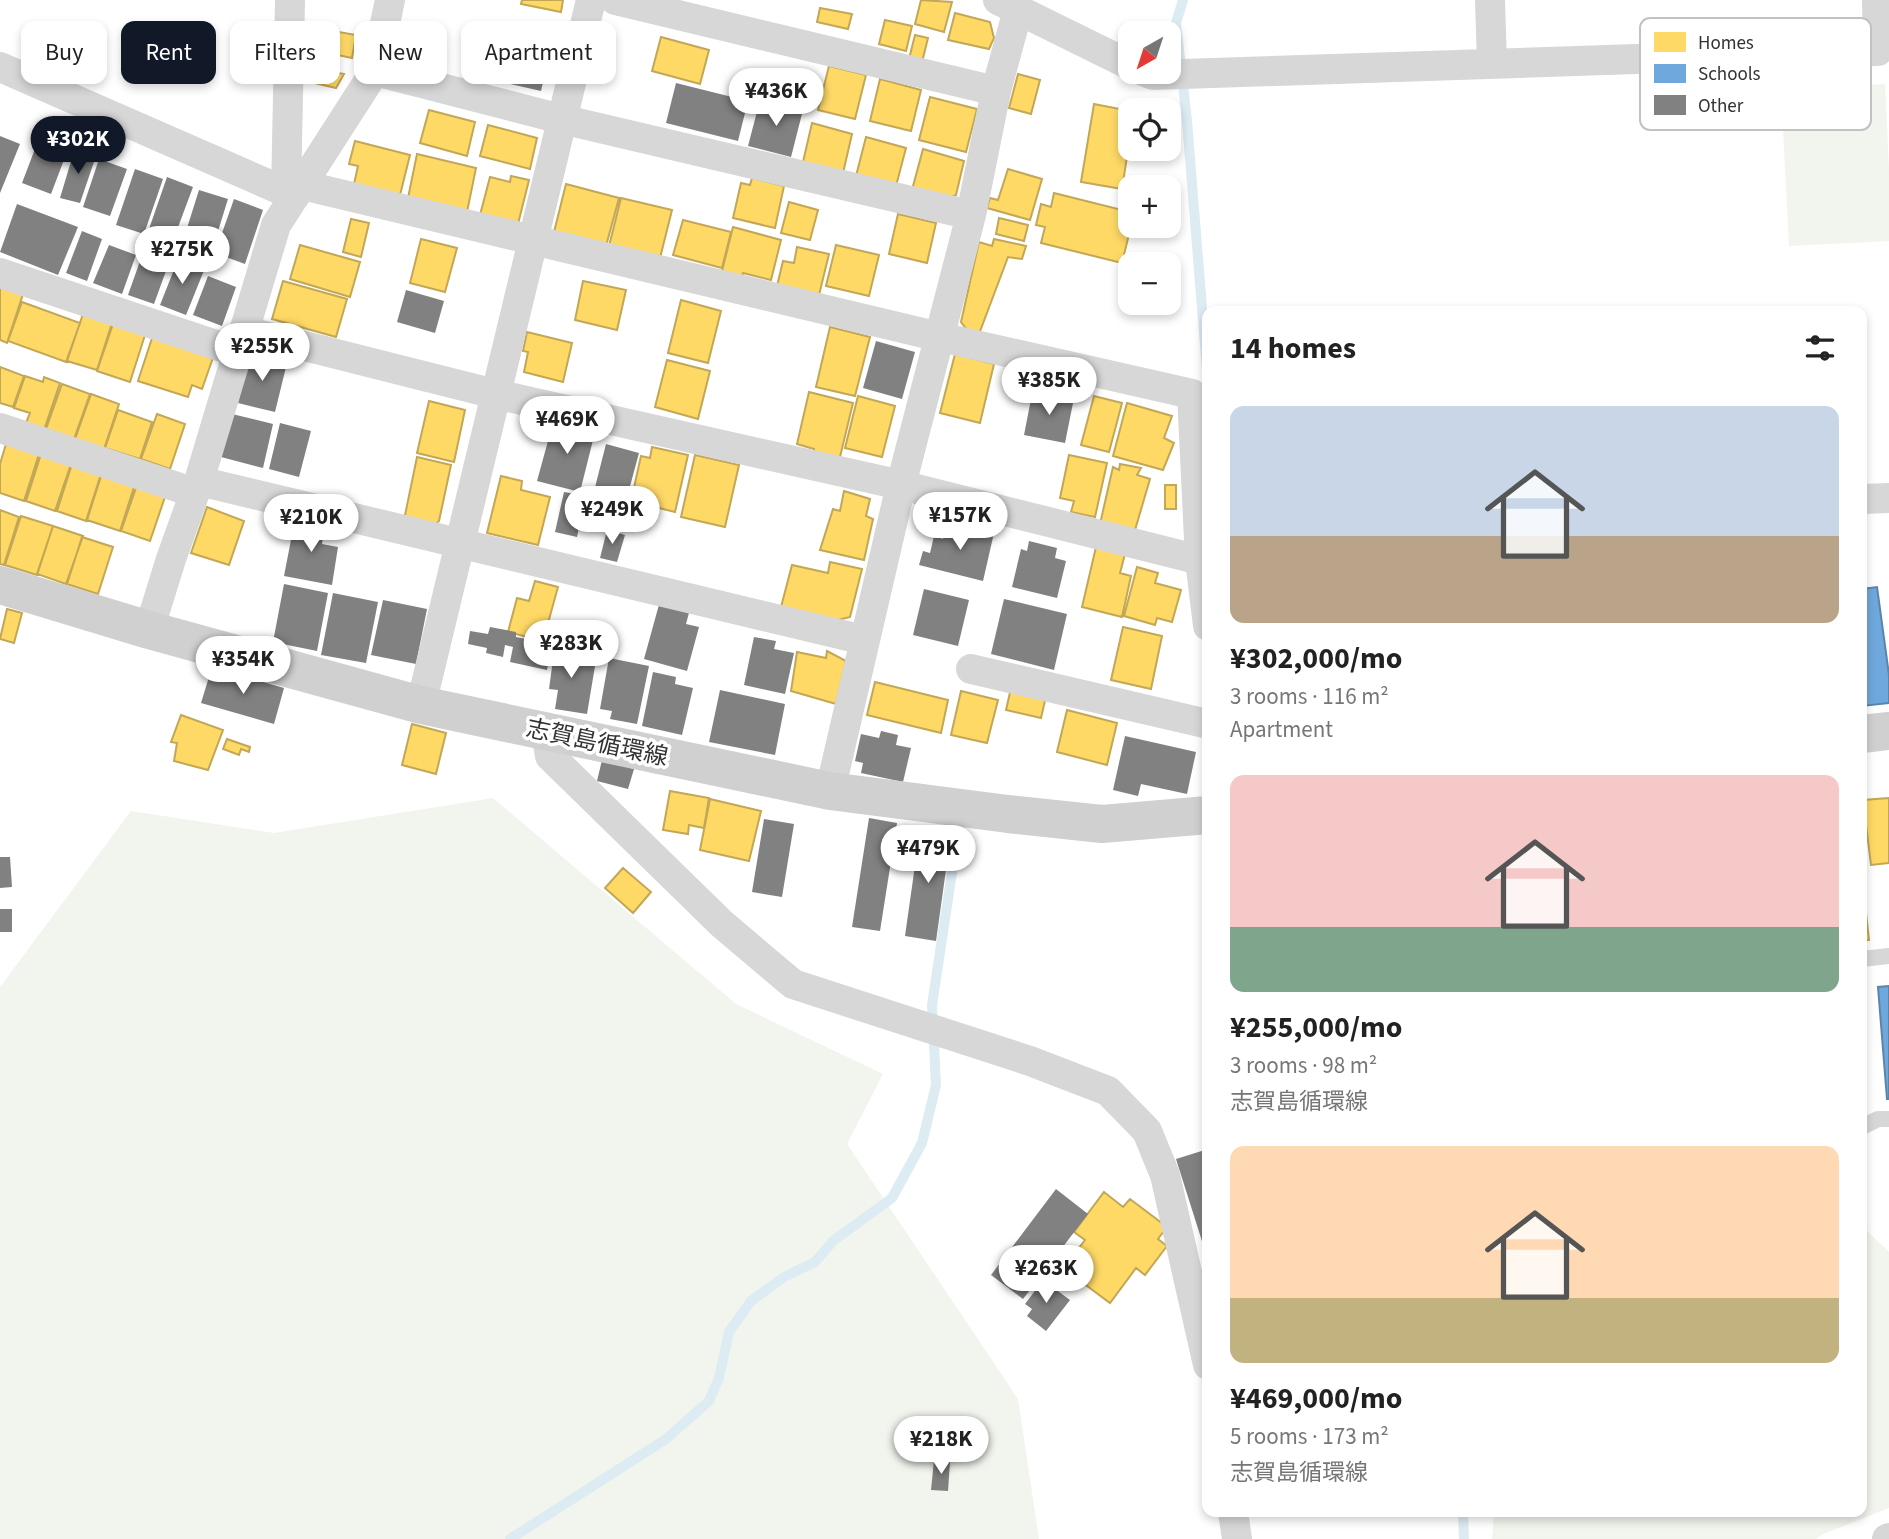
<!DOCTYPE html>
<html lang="en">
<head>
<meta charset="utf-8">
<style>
	body { margin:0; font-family:"Source Sans 3","Noto Sans JP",sans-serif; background:#f6f6f6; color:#222; height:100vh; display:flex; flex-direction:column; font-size:26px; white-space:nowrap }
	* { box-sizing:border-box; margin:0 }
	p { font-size:23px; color:#767676 }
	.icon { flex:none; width:38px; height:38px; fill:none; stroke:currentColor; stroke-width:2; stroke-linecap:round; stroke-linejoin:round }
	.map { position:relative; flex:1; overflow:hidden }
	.sheet { position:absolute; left:1202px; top:306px; width:665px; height:1211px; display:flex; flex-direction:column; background:#fff; border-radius:14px; box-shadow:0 4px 10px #0003 }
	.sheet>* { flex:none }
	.top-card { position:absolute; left:21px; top:21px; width:665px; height:63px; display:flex; gap:14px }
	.needle { width:46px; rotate:219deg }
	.tools { position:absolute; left:1118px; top:21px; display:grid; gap:14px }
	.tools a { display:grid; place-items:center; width:63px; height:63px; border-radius:14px; background:#fff; box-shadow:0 4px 10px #0003; font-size:35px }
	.price { position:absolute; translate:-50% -60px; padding:0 16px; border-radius:24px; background:#fff; color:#222; font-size:23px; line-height:46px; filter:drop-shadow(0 2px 4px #0008) }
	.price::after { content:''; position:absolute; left:50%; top:42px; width:21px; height:16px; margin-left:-10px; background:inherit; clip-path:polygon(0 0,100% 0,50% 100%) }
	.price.active { background:#111827; color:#fff }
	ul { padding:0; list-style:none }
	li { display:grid; align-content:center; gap:14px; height:371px; padding:0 28px }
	li span { display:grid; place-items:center; height:217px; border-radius:14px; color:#555 }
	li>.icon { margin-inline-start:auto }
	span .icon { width:126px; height:126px; fill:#fffc; stroke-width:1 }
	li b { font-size:30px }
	h2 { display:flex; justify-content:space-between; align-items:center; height:84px; padding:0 28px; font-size:30px }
	.tag { padding:0 24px; border-radius:14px; background:#fff; box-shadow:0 4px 10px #0003; font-size:24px; line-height:63px }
	.tag.active { background:#111827; color:#fff }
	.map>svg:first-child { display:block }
	.green { fill:#f1f5ed }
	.homes { fill:#ffd966; stroke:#c2a757; stroke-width:2 }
	.schools { fill:#6fa8dc; stroke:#5d85a9; stroke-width:2 }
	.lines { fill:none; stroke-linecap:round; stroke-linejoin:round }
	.stream { stroke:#ddebf3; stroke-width:10 }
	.building { fill:#818181 }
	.service { stroke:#d7d7d7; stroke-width:16 }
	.minor { stroke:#d7d7d7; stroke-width:30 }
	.secondary { stroke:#d0d0d0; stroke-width:38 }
	.labels { text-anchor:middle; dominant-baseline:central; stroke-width:7; stroke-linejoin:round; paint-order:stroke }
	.street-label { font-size:24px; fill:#333; stroke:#fff }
	.key { fill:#fff; stroke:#c2c2c2; stroke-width:2 }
	.key-label { font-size:19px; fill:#333 }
</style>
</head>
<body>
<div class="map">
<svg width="1889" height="1539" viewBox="0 0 1889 1539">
	<rect width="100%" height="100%" fill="#fff"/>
	<path class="green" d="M1885 84 1889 170V241L1789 246 1781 89Z
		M493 798 736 1004 883 1074 847 1144 1018 1399 1039 1539H0V987L131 811 274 833Z
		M1862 1226 1889 1252V1508L1821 1535 1816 1539H1492L1494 1512H1862Z"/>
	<path class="homes" d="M522 0H563L561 12 521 4Z
		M921 0 952 2 944 32 915 24Z
		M820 8 852 14 848 29 817 22Z
		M955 13 990 22 994 38 989 49 948 40Z
		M885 20 912 26 906 51 879 44Z
		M309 25 332 31 327 53 304 48Z
		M333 31 356 35 352 58 328 53Z
		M915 35 928 38 922 62 909 59Z
		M661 37 709 50 700 84 652 71Z
		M829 66 866 75 855 119 818 110Z
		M305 67 344 74 336 88 302 80Z
		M1018 74 1040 80 1031 114 1009 108Z
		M880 79 921 90 911 131 870 121Z
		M930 97 977 109 966 152 919 140Z
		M1094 104 1130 111V137L1122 189 1081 182Z
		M429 110 475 122 467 156 420 143Z
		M812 123 852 134 843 173 803 162Z
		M488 125 537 138 530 169 480 156Z
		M866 137 906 148 896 186 856 176Z
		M355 141 410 155 400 195 354 184 358 166 349 164Z
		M923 149 964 161 956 195 949 198 912 190Z
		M417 154 476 168 467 212 408 198Z
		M1008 169 1042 179 1030 220 987 208 990 198 998 200Z
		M511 176 529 180 518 224 480 215 490 177 510 182Z
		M752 178 784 186 775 228 733 218 741 183 750 185Z
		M566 184 619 198 606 246 554 232Z
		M1054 193 1130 212 1131 226 1122 263 1041 243 1045 227 1036 225 1041 204 1051 207Z
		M621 198 672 210 660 258 609 246Z
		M789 202 818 210 810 240 781 233Z
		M898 214 936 223 927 263 889 254Z
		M999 218 1028 225 1024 241 996 234Z
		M351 219 369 223 361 257 343 252Z
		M683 220 731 232 722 268 673 255Z
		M733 227 781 240 771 280 743 273 742 277 722 271Z
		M421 239 457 248 445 292 410 283Z
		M994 239 1026 246 1022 259 1008 257 979 334 968 331 961 322 979 242 992 246Z
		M300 245 360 262 350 297 290 279Z
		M836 245 879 255 869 296 826 286Z
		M797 247 829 254 819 295 777 286 783 261 794 263Z
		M283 281 347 299 336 337 272 319Z
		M583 281 626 290 617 330 575 320Z
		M0 286 23 294 7 343 0 340Z
		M681 300 721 311 708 363 668 353Z
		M22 302 80 323 66 362 8 341Z
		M83 314 112 323 97 370 67 361Z
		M113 324 145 335 130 382 97 371Z
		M830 327 870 337 855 396 816 387Z
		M154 332 215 352 202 389 192 385 188 397 138 381Z
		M527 332 572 343 563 382 524 372 528 352 523 351Z
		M955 354 994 364 980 423 940 413Z
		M667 360 710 371 698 419 655 407Z
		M0 367 24 376 13 407 0 403Z
		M25 376 43 382 44 377 60 383 44 430 26 423 30 413 14 408Z
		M62 384 90 394 74 439 46 429Z
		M809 392 853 403 839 461 813 455 814 449 797 444Z
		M91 394 119 404 104 449 75 439Z
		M858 396 895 406 882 457 845 448Z
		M1094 396 1122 403 1109 452 1081 445Z
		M429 401 465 410 454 462 417 453Z
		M1127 403 1172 416 1164 438 1174 443 1163 470 1113 456Z
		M118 410 152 422 140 459 105 448Z
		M157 414 185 424 170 469 141 459Z
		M6 444 39 454 24 501 0 493V464Z
		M652 447 688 455 675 512 631 501 641 456 650 458Z
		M41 454 71 464 55 511 26 501Z
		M695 455 739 465 725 527 681 517Z
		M1069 455 1107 463 1095 517 1071 512 1074 501 1060 498Z
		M417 457 451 465 439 521 433 526 404 520Z
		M72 464 101 474 86 521 57 511Z
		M1120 464 1141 468 1137 475 1150 479 1135 530 1100 524 1113 467 1119 470Z
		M102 473 135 484 120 531 87 520Z
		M501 476 522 481 521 490 550 497 538 545 487 533Z
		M137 485 166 494 150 541 121 531Z
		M1165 485H1176V509H1165Z
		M844 491 870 499 866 516 873 519 864 560 820 550 833 509 840 511Z
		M207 507 244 521 229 565 191 553Z
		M0 510 19 517 4 565 0 564Z
		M21 516 53 526 37 575 5 565Z
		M53 526 83 536 66 584 37 574Z
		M82 537 113 547 98 594 67 584Z
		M1096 547 1125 554 1120 573 1131 576 1122 617 1082 607Z
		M830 562 862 569 850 617 834 621 781 607 792 565 828 573Z
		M1137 567 1158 573 1155 583 1181 590 1172 622 1157 618 1155 625 1124 616Z
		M535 581 558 587 543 641 508 632 517 598 529 601Z
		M7 609 22 613 14 643 0 639Z
		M1123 627 1162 636 1151 689 1111 680Z
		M827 651 846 661 836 704 791 691 797 652 826 658Z
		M875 682 948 700 941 733 867 715Z
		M1011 688 1046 696 1041 718 1006 710Z
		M961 691 998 700 987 743 951 735Z
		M1067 710 1117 723 1107 765 1057 752Z
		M181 715 223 730 208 770 174 761 177 743 171 742Z
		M412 724 446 733 436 774 402 765Z
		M227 739 250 747 249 752 241 749 239 755 223 749Z
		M670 791 709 798 704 828 689 825 688 834 663 830Z
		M1889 798V863L1871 865 1863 800Z
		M710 799 761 811 749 861 700 850Z
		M623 868 651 892 633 913 605 888Z
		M1862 913H1866L1869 940H1862Z
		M1104 1192 1123 1207 1130 1199 1167 1227 1158 1239 1167 1246 1145 1275 1136 1268 1110 1303 1063 1268 1085 1240 1074 1232Z"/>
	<path class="schools" d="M1877 587 1889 675V703L1862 706V589Z
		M1889 986V1099H1887L1878 987Z"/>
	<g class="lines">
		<path class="stream" d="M1183 0 1176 23 1187 121 1208 383
			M1463 1512 1464 1539
			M510 1539 666 1439 709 1401 719 1378 729 1332 751 1301 784 1277 815 1262 833 1241 892 1198 922 1143 936 1085 932 1005 959 826"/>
	</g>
	<path class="building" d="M509 43 550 52 541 91 501 82Z
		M676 83 748 101 738 141 666 123Z
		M760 100 803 110 791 157 748 146Z
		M41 133 70 144 51 194 22 183Z
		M0 136 20 144 0 193Z
		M75 148 96 156 80 203 60 198Z
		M99 159 127 169 110 216 83 207Z
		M135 169 163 179 144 234 116 225Z
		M167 177 193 187 174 238 149 229Z
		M199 190 228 199 210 257 181 247Z
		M234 199 263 210 245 264 215 253Z
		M17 204 78 227 58 275 0 252Z
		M82 231 102 239 87 281 66 273Z
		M109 245 136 255 122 294 93 283Z
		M145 247 171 257 154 304 128 295Z
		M179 257 205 268 186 315 160 305Z
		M208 276 236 287 222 326 193 315Z
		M406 290 444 301 435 333 397 322Z
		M876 341 915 352 902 399 863 388Z
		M250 354 287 363 275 412 238 403Z
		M1050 393 1074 398 1065 443 1024 435 1032 394 1049 398Z
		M232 414 273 424 263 468 221 457Z
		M564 420 596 428 580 492 537 481 551 430 561 432Z
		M280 423 311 431 299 477 269 469Z
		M606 444 639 453 622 516 590 507Z
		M564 492 586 496 577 537 555 532Z
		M295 519 325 524 322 544 338 547 332 585 284 576Z
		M947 521 994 533 983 581 919 565 923 551 930 553 934 536 943 539Z
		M607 530 625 535 617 562 600 558Z
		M1029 541 1057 548 1055 558 1066 561 1057 598 1012 587 1021 549 1027 551Z
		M284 584 328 593 317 651 273 642Z
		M924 589 969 600 958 646 913 635Z
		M333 593 378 602 366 663 321 655Z
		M1004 599 1067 614 1054 670 991 654Z
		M383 600 427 609 416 664 371 655Z
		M660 601 690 609 686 624 699 627 687 671 644 659Z
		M490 627 516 632V637L552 644 547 670 510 662 513 647 505 645 503 657 486 653 487 648 468 644 470 631 488 634Z
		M754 637 776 641 774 649 794 653 785 694 744 685Z
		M555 645 584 649 582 664 595 666 587 714 555 709 558 690 549 689Z
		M609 658 649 666 637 724 610 719 612 711 600 709Z
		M212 667 284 688 274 724 201 703Z
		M653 672 676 677 675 684 693 688 682 735 642 726Z
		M720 690 785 704 775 755 709 742Z
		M881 731 898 735 896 745 911 748 903 782 861 773 863 763 855 761 861 734 879 738Z
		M1125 736 1196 752 1187 794 1141 784 1138 796 1113 790Z
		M602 760 634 769 628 789 597 781Z
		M869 818 897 823 880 931 852 927Z
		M764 819 794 824 782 897 752 892Z
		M920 830 951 834 936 941 905 936Z
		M0 857H10L12 887 0 888Z
		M0 909H12V932H0Z
		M1208 1149V1257H1207L1176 1159Z
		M1056 1189 1088 1214 1023 1299 991 1275Z
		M1043 1280 1070 1300 1046 1331 1027 1316 1032 1309 1025 1304Z
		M934 1460 950 1462 948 1491 931 1490Z"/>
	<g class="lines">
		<path class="service" d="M1862 959 1889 956
			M1862 1127 1878 1119H1889"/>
		<path class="minor" d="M615 0 996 91
			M998 0 1130 65
			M1490 0 1492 64
			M0 67 295 196
			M375 71 561 119 971 215
			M1145 72 1153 75 1878 51 1877 0
			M302 185 940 337 1192 394 1200 560 1208 626
			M286 192 290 0
			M0 273 237 352
			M245 331 495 394 901 485 1200 560
			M0 428 195 493
			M199 481 864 640
			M1862 499 1889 498
			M149 630 171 559 199 481 276 225 375 71 390 0
			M971 669 1208 724
			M421 705 591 0
			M546 733 550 756 722 924 793 984 1030 1061 1108 1091 1147 1131 1165 1175 1208 1365
			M830 791 901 485 971 215 996 91 1018 10
			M1233 1512 1237 1539
			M1887 1539 1889 1538"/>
		<path class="secondary" d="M0 585 149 630 421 705 830 791 1008 814 1102 824 1208 815
			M1862 734 1889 731"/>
	</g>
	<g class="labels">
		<g class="street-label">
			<text transform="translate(597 743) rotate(12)">志賀島循環線</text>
		</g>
	</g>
	<rect x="1640" y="18" width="231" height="112" rx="10" class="key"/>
	<rect x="1654" y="32" width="32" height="20" fill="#ffd966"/>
	<rect x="1654" y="64" width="32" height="19" fill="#6fa8dc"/>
	<rect x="1654" y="95" width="32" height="20" fill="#818181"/>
	<g class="key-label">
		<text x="1698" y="49">Homes</text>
		<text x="1698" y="80">Schools</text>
		<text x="1698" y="112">Other</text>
	</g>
</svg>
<div class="tools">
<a><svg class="needle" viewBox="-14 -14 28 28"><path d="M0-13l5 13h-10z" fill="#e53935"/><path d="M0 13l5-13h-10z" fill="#767676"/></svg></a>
<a><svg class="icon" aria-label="locate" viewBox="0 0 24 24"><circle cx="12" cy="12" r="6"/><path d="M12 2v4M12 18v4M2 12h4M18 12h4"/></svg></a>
<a>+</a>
<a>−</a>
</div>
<b class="price" style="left:776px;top:128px">¥436K</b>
<b class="price active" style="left:78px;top:176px">¥302K</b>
<b class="price" style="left:182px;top:286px">¥275K</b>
<b class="price" style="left:262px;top:383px">¥255K</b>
<b class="price" style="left:1049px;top:417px">¥385K</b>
<b class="price" style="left:567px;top:456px">¥469K</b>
<b class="price" style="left:612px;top:546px">¥249K</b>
<b class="price" style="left:960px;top:552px">¥157K</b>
<b class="price" style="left:311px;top:554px">¥210K</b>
<b class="price" style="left:571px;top:680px">¥283K</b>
<b class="price" style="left:243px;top:696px">¥354K</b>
<b class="price" style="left:928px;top:885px">¥479K</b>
<b class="price" style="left:1046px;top:1305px">¥263K</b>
<b class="price" style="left:941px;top:1476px">¥218K</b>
<div class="top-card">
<a class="tag">Buy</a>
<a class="tag active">Rent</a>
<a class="tag">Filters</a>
<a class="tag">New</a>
<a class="tag">Apartment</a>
</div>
<section class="sheet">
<h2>14 homes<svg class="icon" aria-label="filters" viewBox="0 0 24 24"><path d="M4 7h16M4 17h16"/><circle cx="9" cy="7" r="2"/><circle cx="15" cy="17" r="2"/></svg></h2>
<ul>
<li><span style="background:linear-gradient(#c9d6e8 60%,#b9a48a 0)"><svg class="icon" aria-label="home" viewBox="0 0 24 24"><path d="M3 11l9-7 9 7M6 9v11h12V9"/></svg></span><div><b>¥302,000/mo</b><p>3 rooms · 116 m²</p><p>Apartment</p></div></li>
<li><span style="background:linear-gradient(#f6c9c9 70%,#7fa58c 0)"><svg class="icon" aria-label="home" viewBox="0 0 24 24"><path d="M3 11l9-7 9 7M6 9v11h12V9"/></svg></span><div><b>¥255,000/mo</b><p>3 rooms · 98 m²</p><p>志賀島循環線</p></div></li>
<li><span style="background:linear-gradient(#ffd9b3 70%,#c2b280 0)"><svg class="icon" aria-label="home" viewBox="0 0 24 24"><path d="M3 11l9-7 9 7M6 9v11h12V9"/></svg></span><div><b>¥469,000/mo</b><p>5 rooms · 173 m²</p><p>志賀島循環線</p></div></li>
</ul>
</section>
</div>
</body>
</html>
